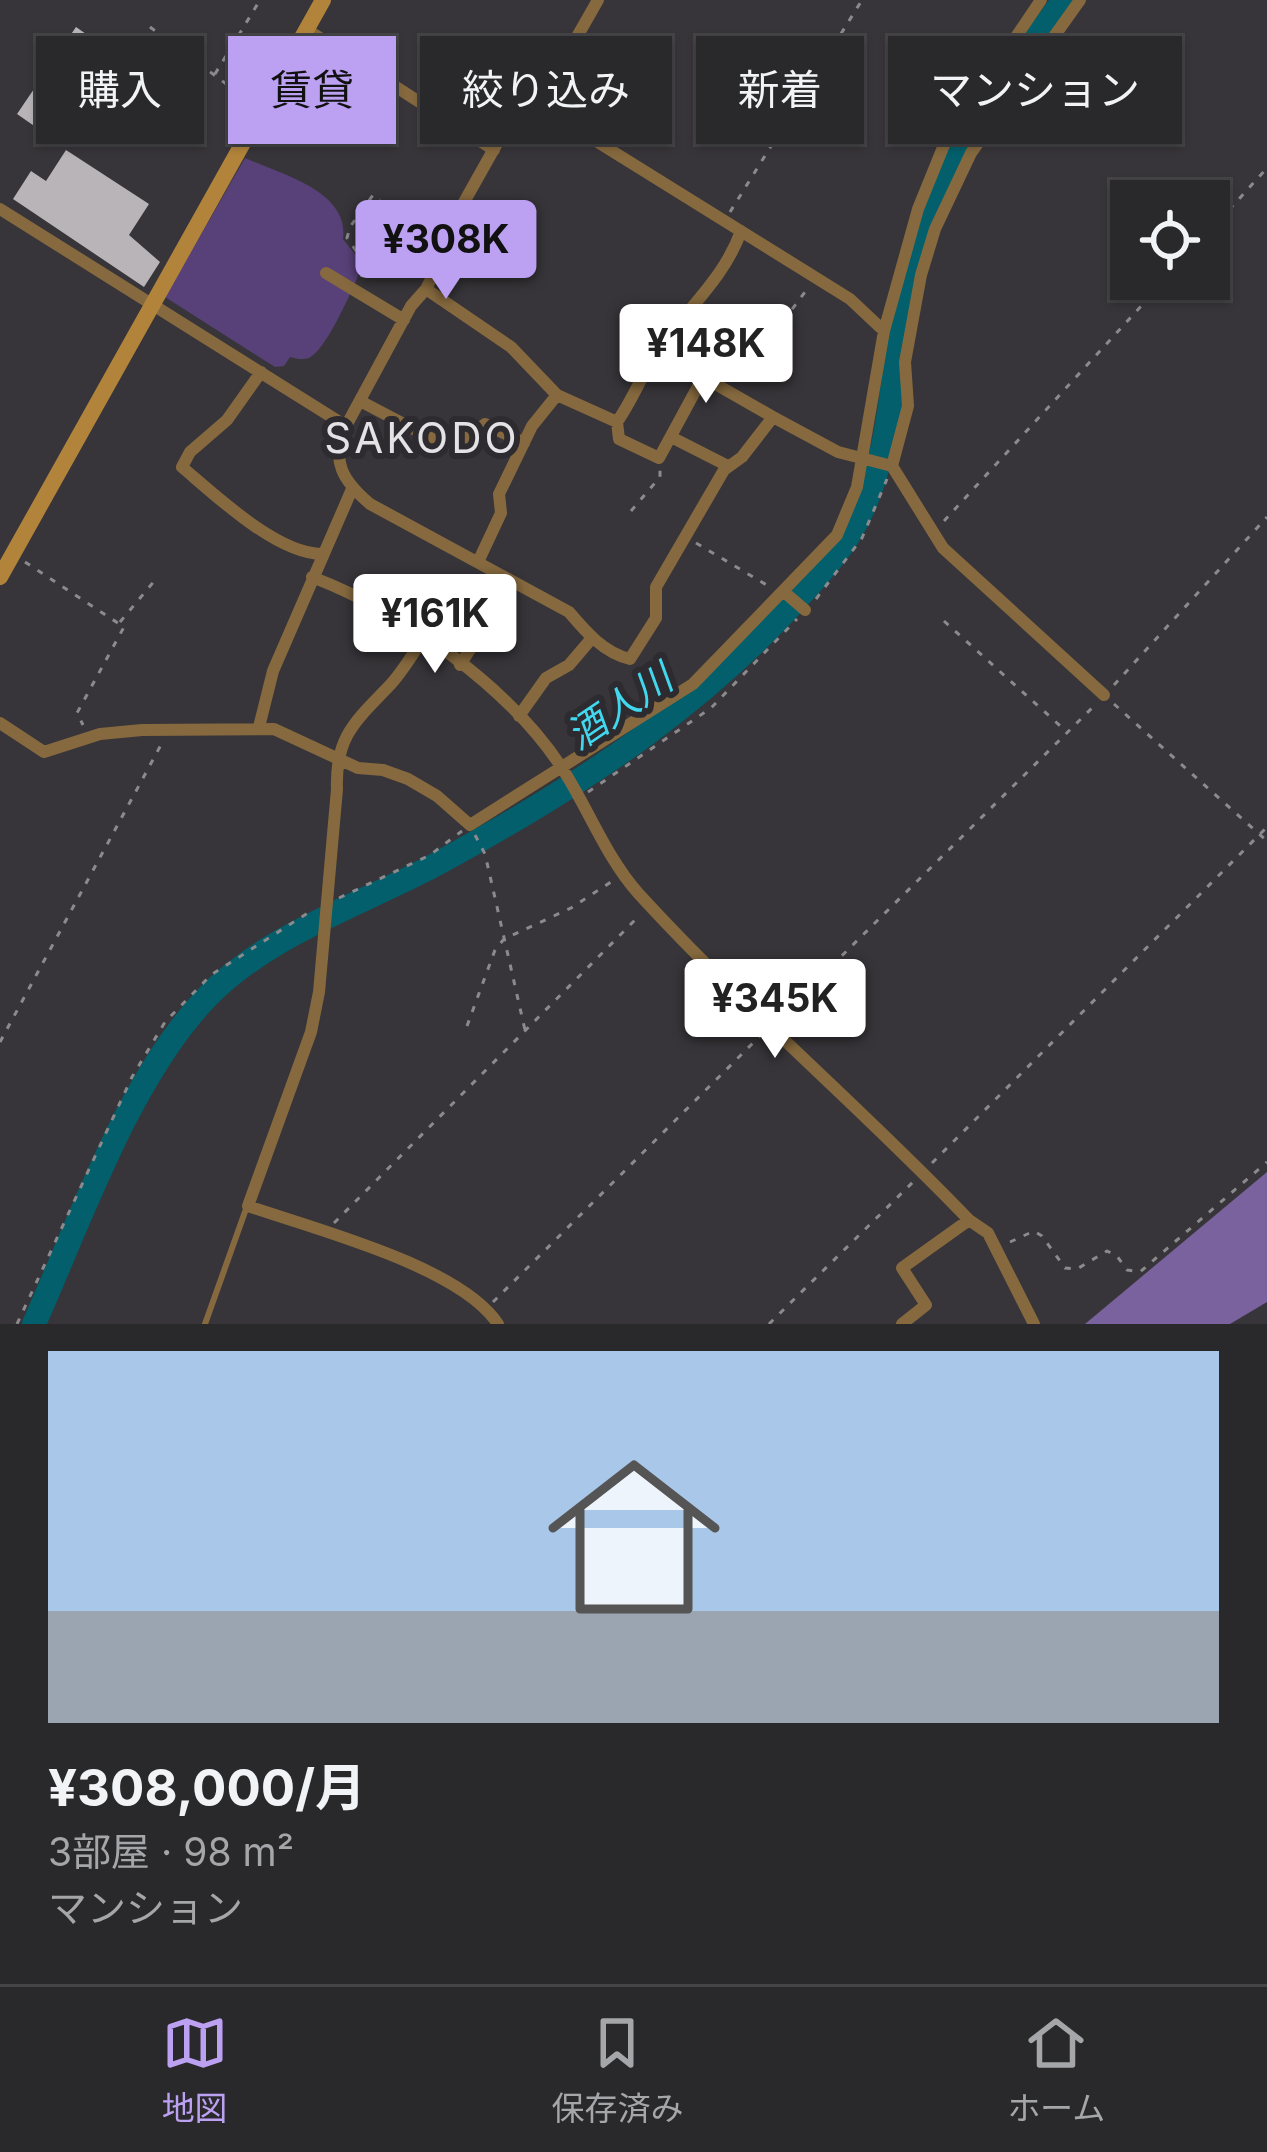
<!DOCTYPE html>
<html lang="ja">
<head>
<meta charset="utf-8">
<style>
	body { margin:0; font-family:Inter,"Noto Sans JP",sans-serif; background:#313033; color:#f1f3f6; height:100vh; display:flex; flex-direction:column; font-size:45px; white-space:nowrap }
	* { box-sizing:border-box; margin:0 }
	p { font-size:39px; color:#a5a6a9 }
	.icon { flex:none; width:66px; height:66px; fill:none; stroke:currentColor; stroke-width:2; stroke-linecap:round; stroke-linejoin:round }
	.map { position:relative; height:1324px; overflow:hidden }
	.drawer { display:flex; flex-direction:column; background:#29282b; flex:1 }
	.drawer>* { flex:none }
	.hud { position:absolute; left:36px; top:36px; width:1197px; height:108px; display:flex; gap:24px }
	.controls { position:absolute; left:1110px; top:180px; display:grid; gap:24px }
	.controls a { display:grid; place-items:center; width:120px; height:120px; border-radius:0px; background:#29282b; box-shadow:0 3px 9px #0004,0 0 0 3px #454447; font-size:60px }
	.price { position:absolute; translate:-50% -102px; padding:0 27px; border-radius:12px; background:#fff; color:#222; font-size:39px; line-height:78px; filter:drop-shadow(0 3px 6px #0008) }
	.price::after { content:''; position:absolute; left:50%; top:72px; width:36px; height:27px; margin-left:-18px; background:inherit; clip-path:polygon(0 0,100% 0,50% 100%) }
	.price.selected { background:#bca0f2; color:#111 }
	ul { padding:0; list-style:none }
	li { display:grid; align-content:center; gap:24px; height:636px; padding:0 48px }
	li+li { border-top:3px solid #454447 }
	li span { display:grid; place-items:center; height:372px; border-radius:0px; color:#555 }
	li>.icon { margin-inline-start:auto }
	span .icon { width:216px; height:216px; fill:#fffc; stroke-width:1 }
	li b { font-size:51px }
	.pill { padding:0 42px; border-radius:0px; background:#29282b; box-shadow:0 3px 9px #0004,0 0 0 3px #454447; font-size:42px; line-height:108px }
	.pill.selected { background:#bca0f2; color:#111 }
	.menu { display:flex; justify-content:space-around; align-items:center; height:168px; border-top:3px solid #454447; background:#29282b; font-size:33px; color:#a5a6a9 }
	.menu a { display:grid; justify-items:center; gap:6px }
	.menu .selected { color:#bca0f2 }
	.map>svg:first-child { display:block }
	.green { fill:#584178 }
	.forest { fill:#7a629e }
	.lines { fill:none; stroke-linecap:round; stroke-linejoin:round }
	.river { stroke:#025f6b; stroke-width:24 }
	.building { fill:#b8b4b8 }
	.path { stroke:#8b8a8d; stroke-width:3; stroke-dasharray:6 9; stroke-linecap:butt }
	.service { stroke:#86693e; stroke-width:6 }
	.minor { stroke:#86693e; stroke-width:12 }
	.secondary { stroke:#b2843b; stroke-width:16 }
	.labels { text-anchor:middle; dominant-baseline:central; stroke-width:12; stroke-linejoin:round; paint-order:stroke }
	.water-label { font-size:39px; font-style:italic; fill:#41d7ee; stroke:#2d2b2f }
	.quarter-label { font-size:42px; letter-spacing:3px; fill:#e3e2e5; stroke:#2d2b2f }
</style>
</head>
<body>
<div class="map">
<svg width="1267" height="1324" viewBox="0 0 1267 1324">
	<rect width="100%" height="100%" fill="#373539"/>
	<path class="green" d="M245 158C280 174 350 191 343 239L363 264C355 284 327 350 309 358 303 360 297 359 290 357L284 366 275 367 165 297Z"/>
	<path class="forest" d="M1267 1172V1302L1230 1324H1085Z"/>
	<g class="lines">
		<path class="river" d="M34 1324C80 1221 129 1078 207 997 267 935 357 906 433 866 588 782 719 697 832 559 905 470 884 352 916 248 945 156 1007 77 1064 0"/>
	</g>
	<path class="building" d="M76 27 122 59 63 146 17 114Z
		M66 150 149 204 129 235 160 262 144 287 13 199 31 171 46 181Z"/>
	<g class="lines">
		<path class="path" d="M150 27 249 101
			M215 74 260 0
			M730 212 862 0
			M1209 232 1267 168
			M361 277 366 265 347 238 350 227 373 195 380 200
			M738 381 808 288
			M631 511 660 477V470
			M944 521 1166 279
			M696 543 770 587
			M25 562 124 627 77 713 83 725
			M816 599 862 538 887 479
			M944 621 1067 732
			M120 622 156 579
			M1114 685 1267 517
			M1114 704 1267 841
			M588 792 711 708 797 619
			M475 835 485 854 525 1030
			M339 898 430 855 462 831
			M778 1019 1095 705
			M467 1026 495 950 504 939 571 908 614 880
			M0 1042 162 743
			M932 1163 1267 827
			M334 1223 640 915
			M1010 1242 1034 1231 1042 1236 1065 1268 1077 1269 1107 1251 1117 1256 1127 1270 1140 1272 1267 1162
			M493 1302 762 1034
			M17 1324 132 1077 165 1022 211 975 314 909
			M769 1324 913 1182"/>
		<path class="service" d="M205 1324 246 1209"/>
		<path class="minor" d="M598 0 562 63 504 131 463 204 449 244 426 289 411 306 346 426C330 461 343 481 370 504L569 612C586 632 604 653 630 659L656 618V587L724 470 742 457 773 417 838 452 892 466 943 548 1104 695
			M306 29 494 150
			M0 209 346 426
			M326 273 404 320
			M426 289 511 347 557 395
			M884 331 918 209 946 140 1041 0
			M656 354 670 358 773 417
			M261 372 227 420 190 452 182 467C215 495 277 554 322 554
			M360 401 442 444H458L485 424 524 443
			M617 422 619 439 659 458 703 377
			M671 437 728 466
			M892 466 908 406 905 362 921 275 935 229 971 153 1080 0
			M478 562 501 513 499 494 532 426 557 395 617 422C632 401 641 377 654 356 683 312 724 280 741 231
			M312 577C403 612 508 686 562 768 588 808 606 857 638 893 742 1007 862 1108 969 1220L988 1233 1034 1324
			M783 591 805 610
			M424 638C413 653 403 671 391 684 357 720 335 735 337 789L319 992 311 1032 248 1206C314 1229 460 1266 498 1324
			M460 665 513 582
			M519 716 546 678 569 665 592 638
			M0 723 44 752 100 734 142 730 274 729 358 768 383 770 408 779 437 796 470 825 693 684 837 535 857 487 884 331 850 299 530 100
			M259 727 273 671 352 489
			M902 1324 926 1305 902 1268 969 1220"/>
		<path class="secondary" d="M0 577 323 0"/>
	</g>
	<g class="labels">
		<g class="water-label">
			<text transform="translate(619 706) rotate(-34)">酒人川</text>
		</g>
		<g class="quarter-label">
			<text x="422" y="437">SAKODO</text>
		</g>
	</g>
</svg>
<div class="controls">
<a><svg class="icon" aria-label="locate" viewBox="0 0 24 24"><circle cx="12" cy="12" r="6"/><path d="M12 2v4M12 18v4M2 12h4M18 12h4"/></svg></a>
</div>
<b class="price selected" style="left:446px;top:302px">¥308K</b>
<b class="price" style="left:706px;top:406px">¥148K</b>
<b class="price" style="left:435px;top:676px">¥161K</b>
<b class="price" style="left:775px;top:1061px">¥345K</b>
<div class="hud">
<a class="pill">購入</a>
<a class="pill selected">賃貸</a>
<a class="pill">絞り込み</a>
<a class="pill">新着</a>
<a class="pill">マンション</a>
</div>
</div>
<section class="drawer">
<ul>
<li><span style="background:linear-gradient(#a9c7e8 70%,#9aa5b1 0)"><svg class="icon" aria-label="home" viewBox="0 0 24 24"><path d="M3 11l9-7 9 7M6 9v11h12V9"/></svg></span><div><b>¥308,000/月</b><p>3部屋 · 98 m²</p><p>マンション</p></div></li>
</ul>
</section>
<nav class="menu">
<a class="selected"><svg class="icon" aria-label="map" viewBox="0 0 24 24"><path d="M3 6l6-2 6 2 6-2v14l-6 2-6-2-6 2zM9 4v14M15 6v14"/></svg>地図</a>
<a><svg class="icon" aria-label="saved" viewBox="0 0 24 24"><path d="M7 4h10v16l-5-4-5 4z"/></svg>保存済み</a>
<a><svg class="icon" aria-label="home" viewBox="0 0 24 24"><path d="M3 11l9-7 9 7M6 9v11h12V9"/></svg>ホーム</a>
</nav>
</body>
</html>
